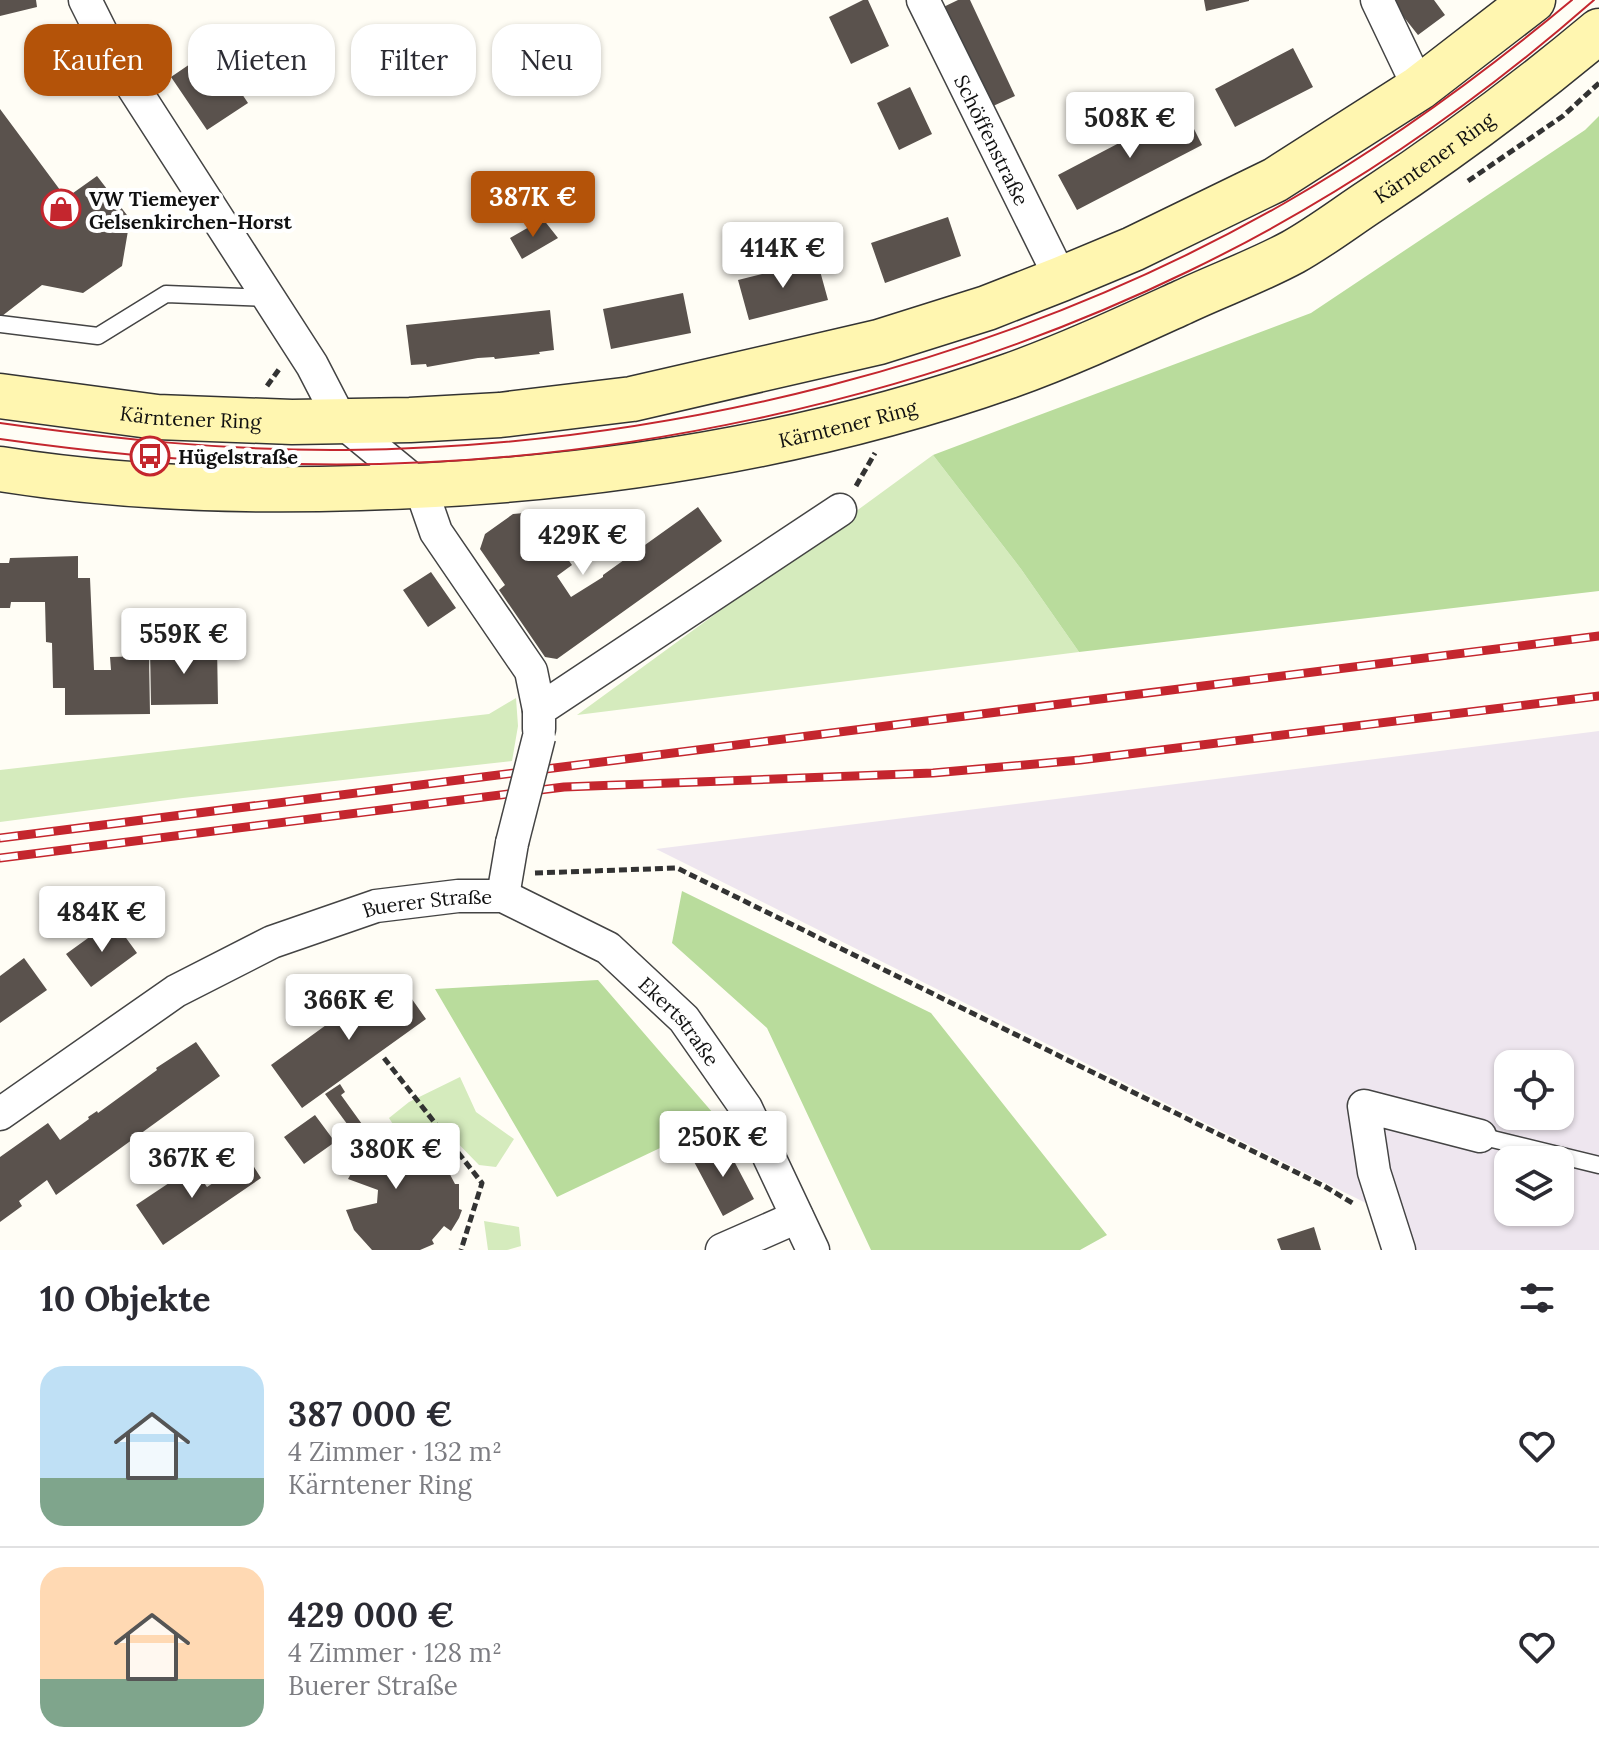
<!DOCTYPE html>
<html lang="de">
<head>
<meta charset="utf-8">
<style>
	body { margin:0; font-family:Lora,serif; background:#f7f7f7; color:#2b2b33; height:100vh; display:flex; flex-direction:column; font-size:30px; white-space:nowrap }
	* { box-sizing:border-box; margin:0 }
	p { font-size:26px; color:#7c7c81 }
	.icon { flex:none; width:44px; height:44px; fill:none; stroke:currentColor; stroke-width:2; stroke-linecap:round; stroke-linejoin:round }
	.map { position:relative; height:1250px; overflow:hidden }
	.sheet { display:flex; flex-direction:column; background:#fff; flex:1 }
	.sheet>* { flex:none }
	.banner { position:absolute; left:24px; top:24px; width:800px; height:72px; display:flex; gap:16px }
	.buttons { position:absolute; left:1494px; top:1050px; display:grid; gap:16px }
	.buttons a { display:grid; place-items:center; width:80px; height:80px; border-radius:16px; background:#fff; box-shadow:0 2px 6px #0004; font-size:40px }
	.price { position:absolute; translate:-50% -68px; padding:0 18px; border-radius:8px; background:#fff; color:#222; font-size:26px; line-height:52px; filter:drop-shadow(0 2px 4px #0008) }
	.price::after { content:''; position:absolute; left:50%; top:48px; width:24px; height:18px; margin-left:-12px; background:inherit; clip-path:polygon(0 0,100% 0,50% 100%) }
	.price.current { background:#b45309; color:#fff }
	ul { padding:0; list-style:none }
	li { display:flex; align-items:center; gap:24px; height:200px; padding:0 40px }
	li+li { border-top:2px solid #e1e1e2 }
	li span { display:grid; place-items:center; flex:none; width:224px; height:160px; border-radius:24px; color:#555 }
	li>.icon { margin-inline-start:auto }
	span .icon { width:96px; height:96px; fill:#fffc; stroke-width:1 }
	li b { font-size:34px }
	h2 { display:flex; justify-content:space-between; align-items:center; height:96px; padding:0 40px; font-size:34px }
	.tag { padding:0 28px; border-radius:24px; background:#fff; box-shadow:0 2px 6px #0004; font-size:28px; line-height:72px }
	.tag.current { background:#b45309; color:#fff }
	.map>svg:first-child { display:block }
	.industrial { fill:#eee6ef; fill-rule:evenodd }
	.green { fill:#d5ebbd }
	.forest { fill:#b9dc9c }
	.building { fill:#5a524d }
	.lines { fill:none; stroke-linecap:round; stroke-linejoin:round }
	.lane-casing { stroke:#444; stroke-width:19 }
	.street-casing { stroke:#444; stroke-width:35 }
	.secondary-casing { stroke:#333; stroke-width:47 }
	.path { stroke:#333; stroke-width:5; stroke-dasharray:8 4; stroke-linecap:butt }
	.lane { stroke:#fff; stroke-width:16 }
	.street { stroke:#fff; stroke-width:32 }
	.secondary { stroke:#fff6b0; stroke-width:44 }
	.tram { stroke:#c4262e; stroke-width:2 }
	.rail-casing { stroke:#c4262e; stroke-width:9 }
	.rail { stroke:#fff; stroke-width:6; stroke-dasharray:18; stroke-linecap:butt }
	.street-bridge-casing { stroke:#444; stroke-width:35; stroke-linecap:butt }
	.street-bridge { stroke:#fff; stroke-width:32 }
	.labels { text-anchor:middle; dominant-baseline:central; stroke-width:8; stroke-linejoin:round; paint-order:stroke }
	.street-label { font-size:20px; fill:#111; stroke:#fff }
	.poi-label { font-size:20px; font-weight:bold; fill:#111; stroke:#fff; text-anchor:start }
</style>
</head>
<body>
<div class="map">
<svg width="1599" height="1250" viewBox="0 0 1599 1250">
	<rect width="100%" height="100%" fill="#fffdf5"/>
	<path class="industrial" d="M1599 731V1250H1411L1402 1221 656 849ZM1508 1064H1560V1116H1508ZM1508 1160H1560V1212H1508Z"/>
	<path class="green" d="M933 455 1021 569 1079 652 577 715Z
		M516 698 518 726 512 761 183 798 0 822V770L489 714Z
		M460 1077 476 1112 514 1139 496 1167 479 1165 439 1124 401 1137 389 1118 409 1102Z
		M484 1221 519 1227 521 1246 507 1250H488Z"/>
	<path class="forest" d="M1599 116V591L1079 652 1021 569 933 455 1311 313 1585 130Z
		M682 891 931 1013 1107 1235 1080 1250H871L767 1028 672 943Z
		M598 980 719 1120 557 1197 435 989Z"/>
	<path class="building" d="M0 0H36L37 7 0 16Z
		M863 0H868L889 46 851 64 829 17Z
		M958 0H970L1015 96 980 112 933 12Z
		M1204 0H1249V1L1206 11Z
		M1381 0H1434L1445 15 1418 35 1399 11Z
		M1293 48 1313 87 1235 127 1215 89Z
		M212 49 248 103 207 130 171 77Z
		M910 87 932 134 899 150 877 103Z
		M0 109 66 198 97 176 130 219 122 266 83 293 42 285 2 316H0Z
		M1184 109 1202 145 1077 210 1058 175Z
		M948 217 961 256 885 283 871 243Z
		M543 219 558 238 522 259 510 238Z
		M817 260 828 300 749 320 738 280Z
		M683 293 691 333 611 349 603 309Z
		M550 310 554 350 539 352 540 354 495 359 494 357 478 358 427 367 426 364 411 365 406 325Z
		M698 507 722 541 557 659 545 657 519 619 499 590 505 585 480 549 485 534 513 514 535 512 549 531 555 527 567 543 560 548 572 565 557 576 571 597 603 577V575Z
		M78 556V578H90L94 670H111L110 657 149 656 150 714 65 715V688H53L52 643 46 642 45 602H11L10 608H0V563H9L10 558Z
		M431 572 456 608 428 627 403 590Z
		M217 646 218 704 151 705 150 647Z
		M113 920 137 953 91 987 66 954Z
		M24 958 47 990 0 1023V976Z
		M395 975 426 1019 302 1108 271 1065Z
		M196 1042 220 1076 56 1195 47 1180 19 1201 22 1206 0 1222V1157L48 1123 60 1140 89 1119 88 1117 97 1111 98 1113 157 1070 156 1068Z
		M340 1084 345 1092 341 1095 385 1156 391 1155V1151L398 1150 399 1154H409L407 1165 418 1169 430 1150 444 1163 455 1184H459V1209L462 1210 459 1218 451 1231 444 1226 432 1240 434 1244 420 1250H372L354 1230 346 1210 377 1203 378 1190 348 1179 353 1170 336 1145 353 1132 325 1094Z
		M315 1115 335 1142 304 1164 284 1137Z
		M724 1142 754 1199 723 1216 692 1158Z
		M249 1159 261 1178 163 1245 136 1205 193 1167 207 1187Z
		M1314 1227 1321 1250H1281L1277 1239Z"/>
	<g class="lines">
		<defs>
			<path id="lane" d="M0 324 98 336 166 294 268 298
				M1480 1136 1599 1165"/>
			<g id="street">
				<path d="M85 0 113 56 312 365 341 421 420 486 436 532 531 671 539 710"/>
				<path id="s1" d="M923 0 1061 279"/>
				<path d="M1377 0 1419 88"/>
				<path d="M539 729V710L840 510"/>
				<path d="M503 896 512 843"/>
				<path id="s2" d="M0 1114 176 991 272 942 376 906 458 896H503L608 948 684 1019 746 1108 813 1250"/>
				<path d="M722 1250 797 1217"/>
				<path d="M1399 1250 1374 1172 1364 1106 1480 1136"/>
			</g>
			<g id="secondary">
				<path id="s3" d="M0 396 157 417 292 422 410 420 500 415 632 399 879 342 987 308 1061 279 1133 249 1275 180 1419 88 1533 0"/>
				<path id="s4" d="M0 469C119 488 239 492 360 488 580 482 801 449 1009 376 1068 355 1126 328 1183 302 1219 285 1258 271 1293 252 1320 237 1346 217 1372 200 1451 148 1526 92 1599 31"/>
			</g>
		</defs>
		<use href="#lane" class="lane-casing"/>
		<use href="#street" class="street-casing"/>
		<use href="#secondary" class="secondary-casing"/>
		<path class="path" d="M1468 181 1563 116 1599 83
			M267 386 280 368
			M856 486 875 453
			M535 873 677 868 1324 1186 1354 1204
			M384 1058 482 1183 461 1250"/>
		<use href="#lane" class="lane"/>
		<use href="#street" class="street"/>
		<use href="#secondary" class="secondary"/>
		<path class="tram" d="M0 423C114 439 229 451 345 450 665 447 1004 363 1283 204 1386 145 1481 76 1572 0
			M0 439C99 453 199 463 299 464 598 470 920 402 1189 271 1336 200 1471 108 1594 0"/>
		<defs>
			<path id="rail" d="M0 838 1599 636
				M0 858 564 787 933 773 1080 760 1599 696"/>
		</defs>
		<use href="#rail" class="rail-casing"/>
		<use href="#rail" class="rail"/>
		<defs>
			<path id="street-bridge" d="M512 843 539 737"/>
		</defs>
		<use href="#street-bridge" class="street-bridge-casing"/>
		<use href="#street-bridge" class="street-bridge"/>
	</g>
	<defs>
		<symbol id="shop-ring" viewBox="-11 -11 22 22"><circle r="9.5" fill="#fff" stroke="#c4262e" stroke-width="1.5"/><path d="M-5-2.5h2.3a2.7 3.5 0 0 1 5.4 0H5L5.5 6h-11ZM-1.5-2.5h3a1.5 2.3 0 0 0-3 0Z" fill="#c4262e"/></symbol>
		<symbol id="bus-ring" viewBox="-11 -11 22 22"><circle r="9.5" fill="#fff" stroke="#c4262e" stroke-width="1.5"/><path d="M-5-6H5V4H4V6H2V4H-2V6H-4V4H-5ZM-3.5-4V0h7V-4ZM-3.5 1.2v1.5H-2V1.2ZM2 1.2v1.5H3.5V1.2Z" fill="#c4262e"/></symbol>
	</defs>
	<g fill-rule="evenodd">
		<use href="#shop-ring" x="39" y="187" width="44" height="44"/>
		<use href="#bus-ring" x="128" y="434" width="44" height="44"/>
	</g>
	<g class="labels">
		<g class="street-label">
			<text stroke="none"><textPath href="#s1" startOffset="156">Schöffenstraße</textPath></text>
			<text stroke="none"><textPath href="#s4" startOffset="1502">Kärntener Ring</textPath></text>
			<text stroke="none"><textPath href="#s3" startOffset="192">Kärntener Ring</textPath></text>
			<text stroke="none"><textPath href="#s4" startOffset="854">Kärntener Ring</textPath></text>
			<text stroke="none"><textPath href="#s2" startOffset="484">Buerer Straße</textPath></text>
			<text stroke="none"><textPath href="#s2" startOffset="780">Ekertstraße</textPath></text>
		</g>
		<g class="poi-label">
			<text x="89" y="198">VW Tiemeyer<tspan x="89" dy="23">Gelsenkirchen-Horst</tspan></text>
			<text x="178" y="456">Hügelstraße</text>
		</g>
	</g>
</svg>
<div class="buttons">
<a><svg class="icon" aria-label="locate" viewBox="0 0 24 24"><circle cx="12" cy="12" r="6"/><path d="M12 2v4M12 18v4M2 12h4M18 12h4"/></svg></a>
<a><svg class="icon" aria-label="layers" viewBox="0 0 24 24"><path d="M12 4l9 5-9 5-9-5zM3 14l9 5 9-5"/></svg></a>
</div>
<b class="price" style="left:1130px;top:160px">508K €</b>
<b class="price current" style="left:533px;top:239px">387K €</b>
<b class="price" style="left:783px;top:290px">414K €</b>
<b class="price" style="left:583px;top:577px">429K €</b>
<b class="price" style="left:184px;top:676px">559K €</b>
<b class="price" style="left:102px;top:954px">484K €</b>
<b class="price" style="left:349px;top:1042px">366K €</b>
<b class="price" style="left:723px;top:1179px">250K €</b>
<b class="price" style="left:396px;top:1191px">380K €</b>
<b class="price" style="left:192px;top:1200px">367K €</b>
<div class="banner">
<a class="tag current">Kaufen</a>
<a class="tag">Mieten</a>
<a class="tag">Filter</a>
<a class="tag">Neu</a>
</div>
</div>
<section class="sheet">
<h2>10 Objekte<svg class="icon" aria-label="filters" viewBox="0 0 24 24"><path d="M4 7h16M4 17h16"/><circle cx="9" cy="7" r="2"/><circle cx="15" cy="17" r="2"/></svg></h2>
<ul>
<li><span style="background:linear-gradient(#bfe0f5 70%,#7fa58c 0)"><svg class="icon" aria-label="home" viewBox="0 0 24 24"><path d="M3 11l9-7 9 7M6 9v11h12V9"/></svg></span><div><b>387 000 €</b><p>4 Zimmer · 132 m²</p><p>Kärntener Ring</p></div><svg class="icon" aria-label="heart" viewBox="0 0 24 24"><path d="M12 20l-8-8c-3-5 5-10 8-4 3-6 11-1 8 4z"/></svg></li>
<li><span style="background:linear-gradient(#ffd9b3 70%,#7fa58c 0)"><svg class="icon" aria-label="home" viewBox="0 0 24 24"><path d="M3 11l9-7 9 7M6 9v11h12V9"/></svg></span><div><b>429 000 €</b><p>4 Zimmer · 128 m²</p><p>Buerer Straße</p></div><svg class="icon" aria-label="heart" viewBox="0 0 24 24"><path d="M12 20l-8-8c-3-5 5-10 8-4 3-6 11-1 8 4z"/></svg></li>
</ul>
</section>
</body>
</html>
